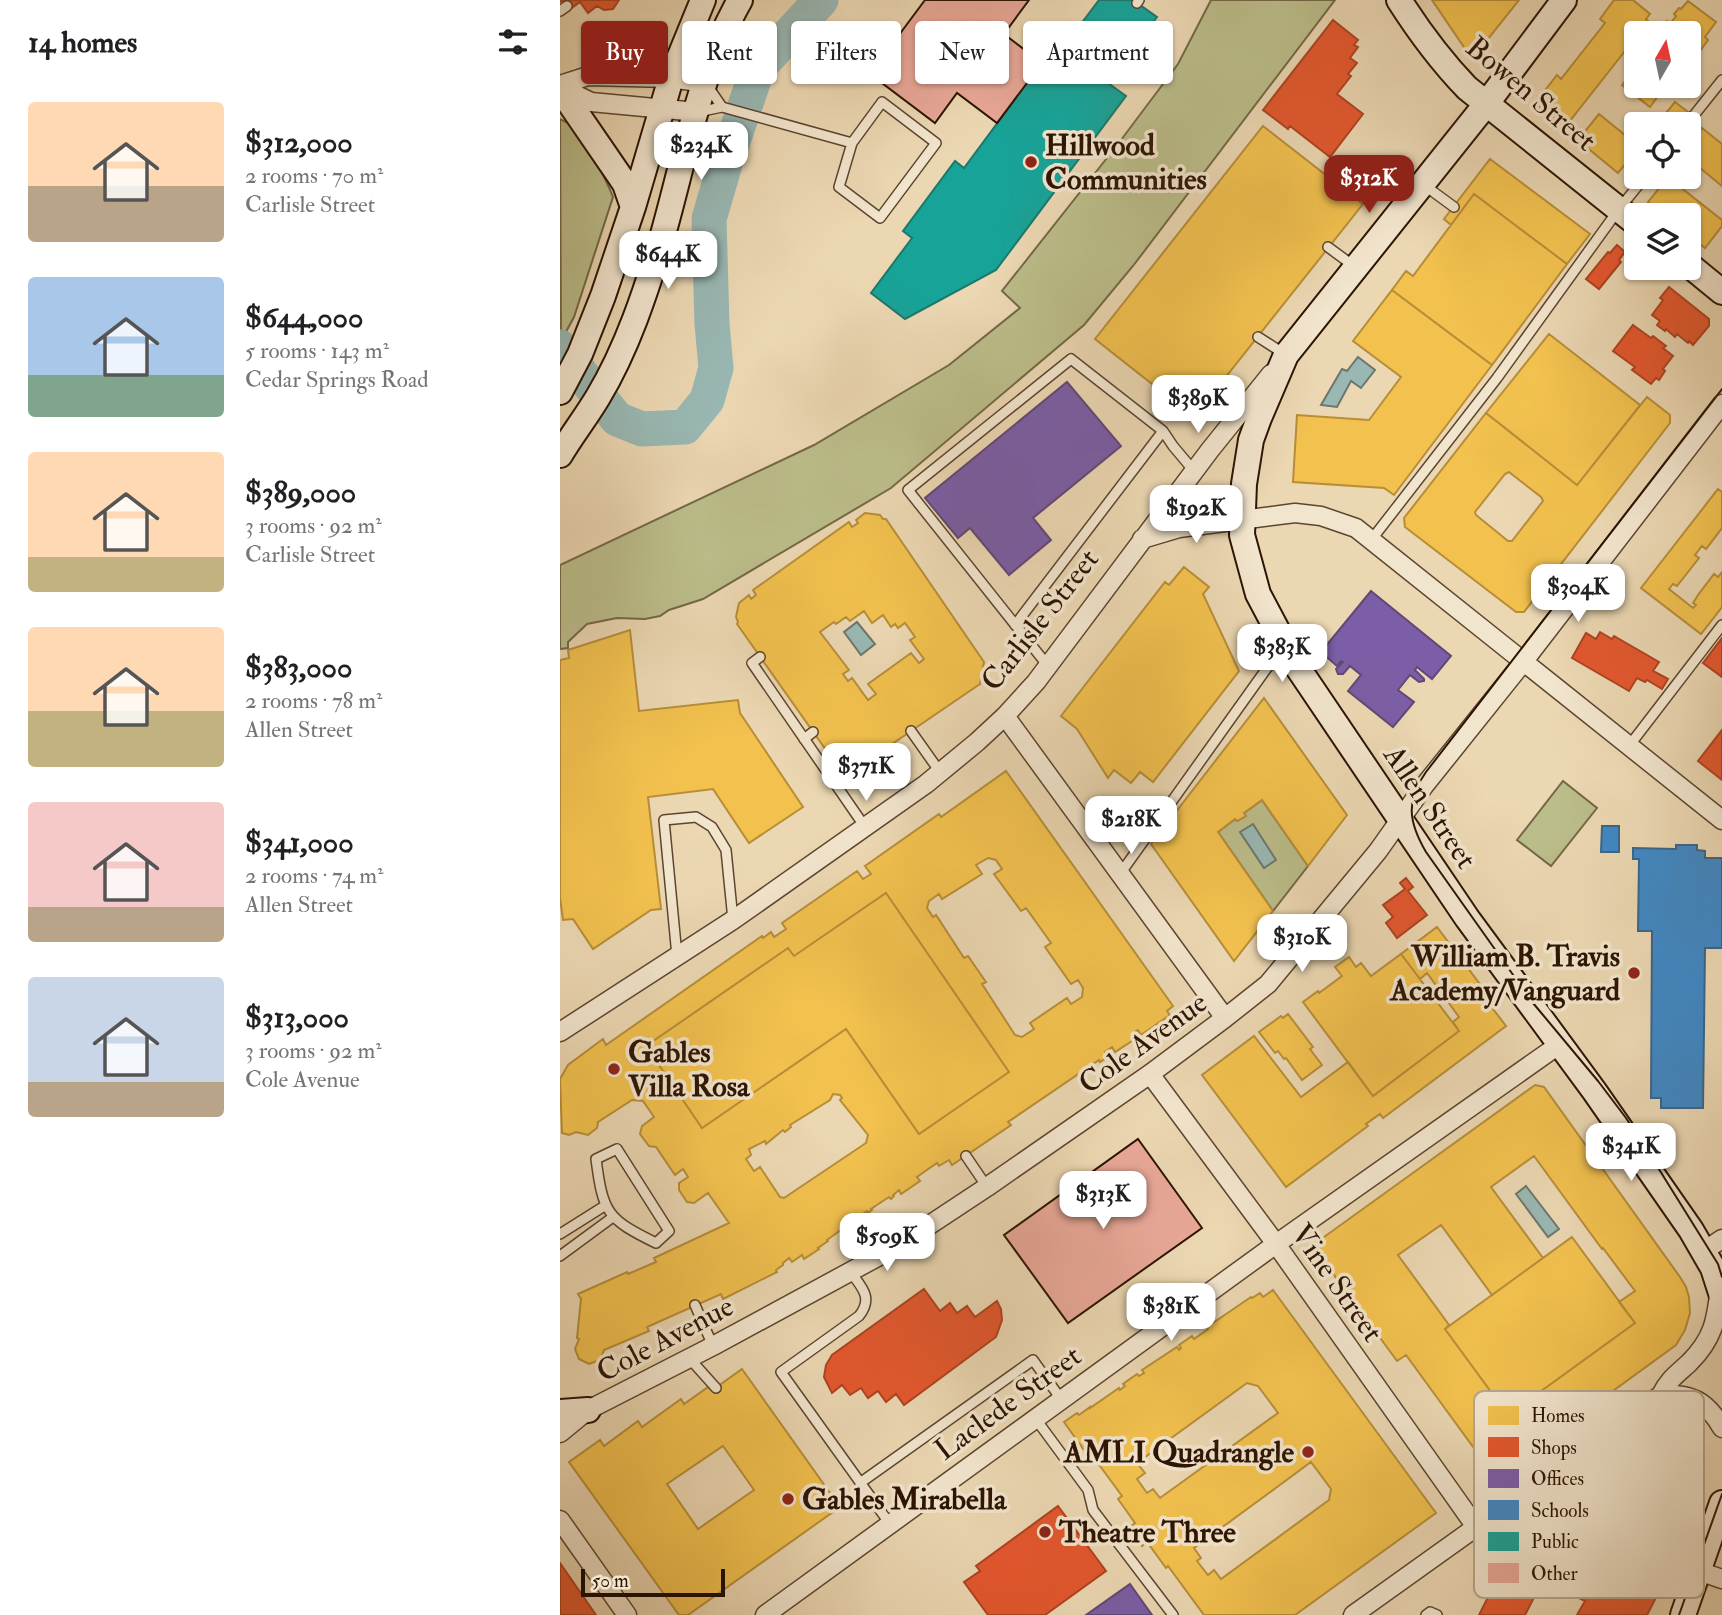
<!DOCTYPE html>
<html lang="en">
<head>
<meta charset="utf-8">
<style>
	body { margin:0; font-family:"IM FELL Double Pica",serif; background:#f2f2f2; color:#202124; height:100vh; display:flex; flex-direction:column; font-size:26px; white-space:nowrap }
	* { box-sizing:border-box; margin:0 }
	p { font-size:23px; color:#757577 }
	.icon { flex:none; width:38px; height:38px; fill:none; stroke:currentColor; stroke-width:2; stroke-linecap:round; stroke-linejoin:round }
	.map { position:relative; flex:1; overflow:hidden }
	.sheet { display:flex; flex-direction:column; background:#fff; width:560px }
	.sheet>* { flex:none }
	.banner { position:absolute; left:21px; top:21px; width:665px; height:63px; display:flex; gap:14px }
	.needle { width:46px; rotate:9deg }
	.controls { position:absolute; left:1064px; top:21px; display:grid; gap:14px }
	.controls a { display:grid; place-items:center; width:77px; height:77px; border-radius:7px; background:#fff; box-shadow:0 2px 5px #0004; font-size:35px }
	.scale { position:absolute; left:21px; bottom:18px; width:144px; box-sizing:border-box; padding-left:7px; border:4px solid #2c1403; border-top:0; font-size:19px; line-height:24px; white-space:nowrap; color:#2c1403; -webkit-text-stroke:5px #f2e5cd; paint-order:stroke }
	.price { position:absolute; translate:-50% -60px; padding:0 16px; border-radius:14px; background:#fff; color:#222; font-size:23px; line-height:46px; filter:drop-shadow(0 2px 4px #0008) }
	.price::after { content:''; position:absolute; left:50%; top:42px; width:21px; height:16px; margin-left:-10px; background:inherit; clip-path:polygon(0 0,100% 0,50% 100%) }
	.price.current { background:#8f2418; color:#fff }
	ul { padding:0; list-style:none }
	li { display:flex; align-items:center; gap:21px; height:175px; padding:0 28px }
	li span { display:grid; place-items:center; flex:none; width:196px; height:140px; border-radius:7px; color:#555 }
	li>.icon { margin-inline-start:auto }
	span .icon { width:84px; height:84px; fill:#fffc; stroke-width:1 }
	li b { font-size:30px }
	h2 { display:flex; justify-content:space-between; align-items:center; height:84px; padding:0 28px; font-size:30px }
	.tag { padding:0 24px; border-radius:7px; background:#fff; box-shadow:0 2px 5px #0004; font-size:24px; line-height:63px }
	.tag.current { background:#8f2418; color:#fff }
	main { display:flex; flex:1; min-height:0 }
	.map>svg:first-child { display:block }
	.green { fill:#bbbd8a; stroke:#746846; stroke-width:2 }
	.water { fill:#99b8b3; stroke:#6d766d; stroke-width:2 }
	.homes { fill:#f2c14e; stroke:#b78d38; stroke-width:2; fill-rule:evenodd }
	.shops { fill:#e4572e; stroke:#ad4321; stroke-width:2 }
	.offices { fill:#7b5ea7; stroke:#634876; stroke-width:2 }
	.schools { fill:#3f88c5; stroke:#39658b; stroke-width:2 }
	.public { fill:#17a398; stroke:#1d786b; stroke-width:2 }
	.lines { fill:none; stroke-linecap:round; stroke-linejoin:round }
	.river { stroke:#99b8b3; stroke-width:35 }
	.building { fill:#e8a797; stroke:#2c1403; stroke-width:2 }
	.lane-casing { stroke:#5c452f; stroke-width:12 }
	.street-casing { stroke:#5c452f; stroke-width:21 }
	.secondary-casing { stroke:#2c1403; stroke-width:28 }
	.lane { stroke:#f2e5cd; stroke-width:9 }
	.street { stroke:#f2e5cd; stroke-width:18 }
	.secondary { stroke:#f2e5cd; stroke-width:24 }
	.tram { stroke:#2c1403; stroke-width:2 }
	.poi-dot { fill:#8f2418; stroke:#f2e5cd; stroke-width:2.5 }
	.labels { text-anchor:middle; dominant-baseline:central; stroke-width:7; stroke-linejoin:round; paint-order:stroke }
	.street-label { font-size:30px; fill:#2c1403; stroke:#f2e5cd }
	.poi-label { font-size:30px; font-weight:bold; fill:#2c1403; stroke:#f2e5cd; text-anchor:start }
	.key { fill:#f2e5cd; stroke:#b7a690; stroke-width:2 }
	.key-label { font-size:19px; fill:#2c1403 }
</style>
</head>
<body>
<main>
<section class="sheet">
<h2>14 homes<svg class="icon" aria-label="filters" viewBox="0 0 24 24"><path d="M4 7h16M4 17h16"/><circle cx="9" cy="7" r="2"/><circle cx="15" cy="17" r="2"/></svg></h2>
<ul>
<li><span style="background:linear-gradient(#ffd9b3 60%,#b9a48a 0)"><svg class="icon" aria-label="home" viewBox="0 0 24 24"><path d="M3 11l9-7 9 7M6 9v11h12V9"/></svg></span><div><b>$312,000</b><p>2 rooms · 70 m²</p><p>Carlisle Street</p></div></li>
<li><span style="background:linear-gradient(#a9c7e8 70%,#7fa58c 0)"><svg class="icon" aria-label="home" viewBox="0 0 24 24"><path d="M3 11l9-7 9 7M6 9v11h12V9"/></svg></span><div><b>$644,000</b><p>5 rooms · 143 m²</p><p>Cedar Springs Road</p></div></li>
<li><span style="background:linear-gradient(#ffd9b3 75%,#c2b280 0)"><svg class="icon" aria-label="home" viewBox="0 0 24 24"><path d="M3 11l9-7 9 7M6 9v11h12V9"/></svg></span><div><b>$389,000</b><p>3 rooms · 92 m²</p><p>Carlisle Street</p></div></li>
<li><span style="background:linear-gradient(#ffd9b3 60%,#c2b280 0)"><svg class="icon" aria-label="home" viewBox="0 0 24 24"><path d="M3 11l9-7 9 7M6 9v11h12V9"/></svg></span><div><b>$383,000</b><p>2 rooms · 78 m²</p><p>Allen Street</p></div></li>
<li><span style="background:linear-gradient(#f6c9c9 75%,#b9a48a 0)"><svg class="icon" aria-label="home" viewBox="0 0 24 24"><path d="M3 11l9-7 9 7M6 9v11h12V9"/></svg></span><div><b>$341,000</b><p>2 rooms · 74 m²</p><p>Allen Street</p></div></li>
<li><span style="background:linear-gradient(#c9d6e8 75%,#b9a48a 0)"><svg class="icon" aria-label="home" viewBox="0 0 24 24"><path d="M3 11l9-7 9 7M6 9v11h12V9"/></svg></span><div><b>$313,000</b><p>3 rooms · 92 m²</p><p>Cole Avenue</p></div></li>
</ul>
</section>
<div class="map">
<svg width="1162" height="1615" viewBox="0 0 1162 1615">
	<rect width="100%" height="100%" fill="#ebd7b2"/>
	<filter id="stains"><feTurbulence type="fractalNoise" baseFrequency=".00286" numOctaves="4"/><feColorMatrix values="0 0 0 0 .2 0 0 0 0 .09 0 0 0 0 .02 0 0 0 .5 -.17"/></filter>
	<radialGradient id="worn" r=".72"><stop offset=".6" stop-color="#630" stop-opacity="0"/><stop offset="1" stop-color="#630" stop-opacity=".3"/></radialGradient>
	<path class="green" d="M651 0H775L573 266 524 325 331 488 143 599 109 610 100 616 85 619 57 618 27 624 8 642V648L0 649V565L254 445 389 365 460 308 442 291 558 144 618 64Z
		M0 119C3 121 7 122 10 124 24 136 46 179 53 197L14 317 1 341Z
		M1003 781 1037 808 991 866 957 840Z
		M702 800 748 866 713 911 658 832 675 819 677 821 685 816 684 813Z"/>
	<path class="water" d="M798 357 815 370 801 388 791 381 777 407 761 405 782 369 787 371Z
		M297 622 315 644 301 655 284 632Z
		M693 824 716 860 704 868 680 832Z
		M966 1186 999 1229 988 1237 956 1194Z"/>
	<path class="homes" d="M872 0H959L912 59Z
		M1054 0H1073L1090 14 1086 19 1088 21 1079 33H1076V37L1005 127 975 103 997 75 1001 79 1045 23 1040 19Z
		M1128 1 1156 22 1145 37 1148 40 1129 66V33H1102L1105 29 1103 27 1107 21 1110 24 1116 16 1114 14 1119 8 1121 9Z
		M1076 65V86H1113L1106 96 1101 92 1090 107 1062 85 1068 77 1066 76Z
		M1115 102 1128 112 1119 124H1097Z
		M1039 114 1076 144V169L1067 162 1058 173 1018 140Z
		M703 126 803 204 634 417 535 339Z
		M1142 128 1162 144V186L1129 159V145Z
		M930 159 1030 234 1007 264 914 194 891 225 884 219Z
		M1104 177H1126L1119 186 1162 220V226L1145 248 1129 236V227L1133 222 1129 218V215H1125L1116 209 1111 215H1105L1088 202 1105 181 1102 179Z
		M914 194 1007 264 932 365 832 290 846 271 853 276Z
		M832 290 932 365 834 495 824 488 733 482 737 415 809 420 841 377 793 341Z
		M989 334 1080 405 1017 485 926 413Z
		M1087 397 1110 415V423L964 612H956L845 527 844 518 926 413 1017 485ZM949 472 981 497 983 501 952 541H948L916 515 915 512 945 474Z
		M1158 489 1162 492V528L1146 549 1142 546 1135 555 1139 558 1117 586 1113 584 1109 589 1133 608 1136 605 1133 603 1138 595 1154 574 1158 577 1162 572V607L1141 634 1081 588Z
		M305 513 320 515 323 519H326L424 662 420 684 294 770 278 767 177 624 178 622 176 617 179 603 189 595 191 599 196 595 193 590 289 522 292 527 298 523 296 520ZM304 611 312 623 323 615 331 627 335 624 338 628 345 623 355 637 350 640 364 659 359 663 351 653 308 684 316 694 308 700 292 678 288 681 283 674 289 670 260 632 274 622 276 624 286 617 290 621Z
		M624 567 649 587 643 594 679 671 593 782 580 772 571 783 554 770 548 778 517 729 501 716 605 582 609 585Z
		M70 630 79 711 178 700 180 713 243 807 189 843 153 789 88 797 101 909 91 910 33 949 13 919 3 920 0 898V660L9 658 8 650Z
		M704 698 787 815 748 866 702 800 684 813 686 816 677 821 675 819 658 832 713 911 674 961 591 844Z
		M446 771 613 1006 607 1011 610 1015 581 1035 578 1030 574 1032 578 1037 555 1052 552 1047 545 1052 548 1057 540 1062 539 1060 448 1122 451 1125 392 1165 389 1160 379 1166 377 1163 357 1177 360 1181 341 1194 339 1190 333 1195 334 1196 331 1199 329 1197 311 1209 312 1210 308 1213 307 1211 267 1240 268 1241 258 1248 259 1249 244 1259 242 1255 232 1262 229 1258 223 1263V1265L216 1270 217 1272 163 1299 161 1294 87 1327 89 1331 44 1350 40 1360 29 1364 19 1359 15 1349 19 1339 17 1338 21 1299 18 1294 67 1272 68 1274 96 1262 94 1258 169 1223 148 1193 134 1203 127 1202 119 1190V1183L128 1177 123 1169 115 1175 96 1147 89 1146 80 1134 82 1126 94 1117 83 1101 72 1100 38 1122 37 1128 28 1135 16 1132 9 1135 2 1133 0 1079 8 1065 43 1039 46 1045 202 936 203 938 211 932 214 937 226 929 222 923 297 871 303 879 311 874 305 866 379 814 381 817ZM428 858 436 860 442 869 434 874 461 911 466 908 491 943 485 947 511 984 518 980 523 988 522 997 511 1004 507 998 470 1023 474 1029 462 1037 455 1035 422 984 426 982 408 956 404 958 376 915 373 917 367 908 369 901 379 894 382 899 422 874 416 865ZM326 893 449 1072 359 1134 286 1029 142 1128 86 1046 228 948 234 956ZM273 1094 280 1095 282 1098 280 1100 308 1135 306 1143 224 1198 220 1197 200 1167 194 1171 186 1159 191 1155 189 1149 205 1141 206 1144 223 1130 225 1132 231 1127 230 1125 270 1100Z
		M326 893 449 1072 359 1134 286 1029 142 1128 86 1046 228 948 234 956Z
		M877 927 934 1003 930 1005 946 1026 823 1118 820 1114 806 1124 808 1126 726 1187 642 1075 694 1036 741 1097 788 1062 813 1096 899 1031 893 1022 899 1017 867 973 860 979 841 954Z
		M841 954 899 1031 813 1096 743 1002 758 991 759 993 782 976 775 967 789 957 796 967 801 963 811 976Z
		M728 1014 753 1047 750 1049 762 1065 742 1080 726 1058 724 1059 718 1051 715 1053 699 1032 721 1016 723 1018Z
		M975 1085 984 1087 1120 1277 1126 1287 1129 1297 1130 1313 1125 1330 1116 1345 935 1477 846 1355 837 1361 755 1249 757 1242ZM974 1156 1042 1249 1043 1248 1075 1291 1059 1302 1075 1323 948 1415 885 1329 889 1325 838 1255 881 1225 932 1295 983 1258 931 1187Z
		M1012 1237 1075 1323 948 1415 885 1329Z
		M713 1290 876 1513 735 1615H644L608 1566 606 1568 587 1542 582 1546 569 1528 575 1523 558 1499 562 1496 529 1451 526 1453 504 1422 517 1413 519 1415 530 1407V1408L559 1388 560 1390 565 1386 563 1384 577 1374 579 1376 584 1373 582 1370 617 1347 619 1350 621 1348 619 1345 632 1336 634 1339 648 1329 647 1327 691 1297 692 1298 700 1293 703 1297ZM687 1383 698 1386 718 1413 600 1498 593 1489 587 1493 577 1479 585 1473 577 1463ZM751 1462 771 1489 769 1500 661 1579 654 1570 648 1575 637 1561 641 1558 634 1548Z
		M182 1369 280 1507 128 1615H119L9 1462 40 1440 44 1446 78 1421 82 1427 121 1399 124 1404 151 1385 154 1389ZM163 1446 194 1490 138 1529 107 1484Z"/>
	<path class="shops" d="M0 0H59L53 9 44 10 37 6 28 13 20 2 9 10 2 0 0 2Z
		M773 20 798 40 794 45 798 47 790 58 797 63 788 74 791 76 777 94 803 114 770 157 730 126 728 129 703 110Z
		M1057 245 1065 252 1059 260 1061 262 1039 289 1026 279 1048 252 1050 253Z
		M1109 287 1149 319V326L1133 345 1129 341 1128 343 1117 334 1115 337 1106 329 1105 331 1097 325 1100 321 1092 315 1103 300 1100 298Z
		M1073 325 1091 338 1093 336 1106 346 1103 348 1113 356 1103 369 1105 371 1099 380 1096 378 1091 384 1072 370 1075 367 1053 351Z
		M1040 632 1052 639 1054 636 1099 662 1093 671 1108 679 1102 689 1087 680 1085 682 1077 678 1069 691 1012 658 1026 633 1036 639Z
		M1162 638V677L1143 663Z
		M1162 730V780L1138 761Z
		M846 878 853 887 848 891 867 915 837 938 826 923 833 917 823 905 845 889 840 883Z
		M364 1289 380 1311 390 1303 397 1313 407 1306 415 1317 437 1301 441 1309 442 1320 436 1337 344 1405 336 1394 326 1402 318 1391 308 1398 301 1388 290 1395 282 1385 272 1393 264 1377 266 1365 272 1355Z
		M498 1506 546 1571 485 1615H428L404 1582 420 1571 416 1566Z
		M968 1518 1002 1535 997 1544 1043 1567 1048 1558 1102 1586 1087 1615H1017L1025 1601 983 1580 965 1615H919Z
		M0 1563 36 1615H0Z"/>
	<path class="offices" d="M507 382 561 446 473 518 491 540 449 575 410 528 398 538 365 498Z
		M811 591 891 656 872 679 857 667 855 670 864 679V681L859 682 850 675 838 690 854 702 833 727 788 691 801 675 790 666 783 674H778L776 669 783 662 781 661 777 666 761 652Z
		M570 1584 592 1615H526Z"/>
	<path class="schools" d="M1042 826H1059V852H1041Z
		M1116 845H1137V850L1145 851V858H1162V948H1145L1143 1108H1101V1098H1091L1092 931H1078L1079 859H1073V848L1116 849Z"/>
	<path class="public" d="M539 0H573L597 17 548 83 566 96 436 270 345 319 311 293 352 238 343 231 395 161 404 168 496 44 502 49Z"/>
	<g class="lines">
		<path class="river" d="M0 347 57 419 82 429 125 427 147 400 156 368 152 324 149 219 165 164 198 68 261 0"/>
	</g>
	<path class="building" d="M365 0H469L444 34 482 63 437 123 397 93 375 123 310 74Z
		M578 1139 642 1228 508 1323 444 1235Z"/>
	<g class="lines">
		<defs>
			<path id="lane" d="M577 3 579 0
				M0 11 7 6
				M147 85 162 107
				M138 112 162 107 292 143 279 187 320 218 376 143 322 102 292 143
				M1127 124 1162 80
				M864 185 894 207
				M768 247 795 267
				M698 337 726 355
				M812 539 937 378 1059 209 1085 177
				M455 625 603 431
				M200 657 192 663 305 827
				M488 666 348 490 511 359 603 431 613 446 634 471
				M351 731 380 772
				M244 739 253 732
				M1069 746 1162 625
				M560 874 707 668 725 649
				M117 956 104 820 136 817 152 827 166 850 173 920
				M57 1149 109 1231 96 1243C47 1219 43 1213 36 1159Z
				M406 1156 427 1187
				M0 1234 46 1205
				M0 1256 53 1217
				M290 1271C301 1287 314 1297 299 1316L221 1372 330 1524
				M135 1305 153 1346
				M130 1359 156 1388
				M475 1418 528 1490 533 1510 613 1615
				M993 1435 1010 1460
				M300 1483 473 1360 501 1399
				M866 1615 870 1612 877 1615"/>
			<path id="street" d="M0 85 28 76 111 78 145 83
				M0 87 31 102 137 112
				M582 539 619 528 735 513 761 516 796 528 1162 820
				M445 716 665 1018
				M0 1032 173 920 366 784 417 742 445 716 476 682 650 450 711 374
				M590 1074 716 1244 916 1527
				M1144 1251 1162 1239
				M1101 1395C1131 1393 1147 1401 1162 1428
				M0 1433 28 1410 153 1346 321 1255 368 1226 427 1187 590 1074 665 1018 708 984 818 851 864 786 964 661 1162 404
				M0 1520 67 1615
				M1139 1571 1162 1579
				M205 1615 716 1244 1000 1044
				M793 1615 1101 1395C1108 1380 1117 1374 1129 1363 1154 1338 1156 1320 1160 1288"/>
			<path id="secondary" d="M839 0C860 33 880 60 907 88L1076 223
				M1004 0 927 103 726 355 699 418 691 440 684 484 682 535 698 594 734 662 907 918 1035 1092 1131 1230 1153 1268 1162 1296
				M0 89 59 175 65 184 73 207
				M1129 265 1162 292
				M0 392 20 354 43 296 73 207 111 78 143 0
				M0 455C12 435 26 417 38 397 67 349 86 291 102 238 124 161 140 70 180 0
				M0 1412 28 1410
				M1123 1615 1162 1503"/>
		</defs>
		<use href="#lane" class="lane-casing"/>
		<use href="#street" class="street-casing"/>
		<use href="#secondary" class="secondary-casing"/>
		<use href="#lane" class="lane"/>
		<use href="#street" class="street"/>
		<use href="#secondary" class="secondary"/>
		<path class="tram" d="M1162 389 866 772C845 801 849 823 866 852L973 1003 1038 1081 1066 1118 1087 1150 1158 1264 1162 1277
			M1119 1615 1162 1494"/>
	</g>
	<g class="poi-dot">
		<circle cx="471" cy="162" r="7"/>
		<circle cx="1074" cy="973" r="7"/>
		<circle cx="54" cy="1069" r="7"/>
		<circle cx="748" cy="1452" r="7"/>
		<circle cx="228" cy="1499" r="7"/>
		<circle cx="485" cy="1532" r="7"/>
	</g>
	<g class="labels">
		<g class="street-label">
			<text transform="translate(971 94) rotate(40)">Bowen Street</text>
			<text transform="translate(480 620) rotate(-52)">Carlisle Street</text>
			<text transform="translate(870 807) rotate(56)">Allen Street</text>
			<text transform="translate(583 1043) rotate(-36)">Cole Avenue</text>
			<text transform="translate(777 1283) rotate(55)">Vine Street</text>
			<text transform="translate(105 1339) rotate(-28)">Cole Avenue</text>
			<text transform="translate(448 1403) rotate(-36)">Laclede Street</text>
		</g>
		<g class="poi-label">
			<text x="485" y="145">Hillwood<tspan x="485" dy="34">Communities</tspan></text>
			<text x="1060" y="956" text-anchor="end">William B. Travis<tspan x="1060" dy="34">Academy/Vanguard</tspan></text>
			<text x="68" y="1052">Gables<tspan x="68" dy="34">Villa Rosa</tspan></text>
			<text x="734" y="1452" text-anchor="end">AMLI Quadrangle</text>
			<text x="242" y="1499">Gables Mirabella</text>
			<text x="499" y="1532">Theatre Three</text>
		</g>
	</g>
	<rect x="914" y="1391" width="230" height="207" rx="10" class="key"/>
	<rect x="928" y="1406" width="31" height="19" fill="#f2c14e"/>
	<rect x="928" y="1437" width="31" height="20" fill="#e4572e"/>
	<rect x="928" y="1469" width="31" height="19" fill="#7b5ea7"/>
	<rect x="928" y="1500" width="31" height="20" fill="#3f88c5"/>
	<rect x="928" y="1532" width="31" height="19" fill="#17a398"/>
	<rect x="928" y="1563" width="31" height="20" fill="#e8a797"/>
	<g class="key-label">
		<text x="971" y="1422">Homes</text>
		<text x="971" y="1454">Shops</text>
		<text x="971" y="1485">Offices</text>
		<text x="971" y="1517">Schools</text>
		<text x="971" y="1548">Public</text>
		<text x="971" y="1580">Other</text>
	</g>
	<rect width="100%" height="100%" filter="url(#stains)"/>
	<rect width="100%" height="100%" fill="url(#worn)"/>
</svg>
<div class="controls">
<a><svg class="needle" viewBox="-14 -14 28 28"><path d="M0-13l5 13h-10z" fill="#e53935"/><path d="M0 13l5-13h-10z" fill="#757577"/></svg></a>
<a><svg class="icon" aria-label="locate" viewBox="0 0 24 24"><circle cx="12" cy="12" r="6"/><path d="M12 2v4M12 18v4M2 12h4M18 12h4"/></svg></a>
<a><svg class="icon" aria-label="layers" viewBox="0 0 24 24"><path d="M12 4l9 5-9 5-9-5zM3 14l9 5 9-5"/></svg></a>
</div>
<div class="scale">50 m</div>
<b class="price" style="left:141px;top:182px">$234K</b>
<b class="price current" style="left:809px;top:215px">$312K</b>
<b class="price" style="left:108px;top:291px">$644K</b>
<b class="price" style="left:638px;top:435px">$389K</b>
<b class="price" style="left:636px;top:545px">$192K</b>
<b class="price" style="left:1018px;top:624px">$304K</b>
<b class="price" style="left:722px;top:684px">$383K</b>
<b class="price" style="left:306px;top:803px">$371K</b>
<b class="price" style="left:571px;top:856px">$218K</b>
<b class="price" style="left:742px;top:974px">$310K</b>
<b class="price" style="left:1071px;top:1183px">$341K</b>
<b class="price" style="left:543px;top:1231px">$313K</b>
<b class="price" style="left:327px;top:1273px">$509K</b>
<b class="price" style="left:611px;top:1343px">$381K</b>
<div class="banner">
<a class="tag current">Buy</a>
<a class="tag">Rent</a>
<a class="tag">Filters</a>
<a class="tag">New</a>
<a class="tag">Apartment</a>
</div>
</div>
</main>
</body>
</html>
